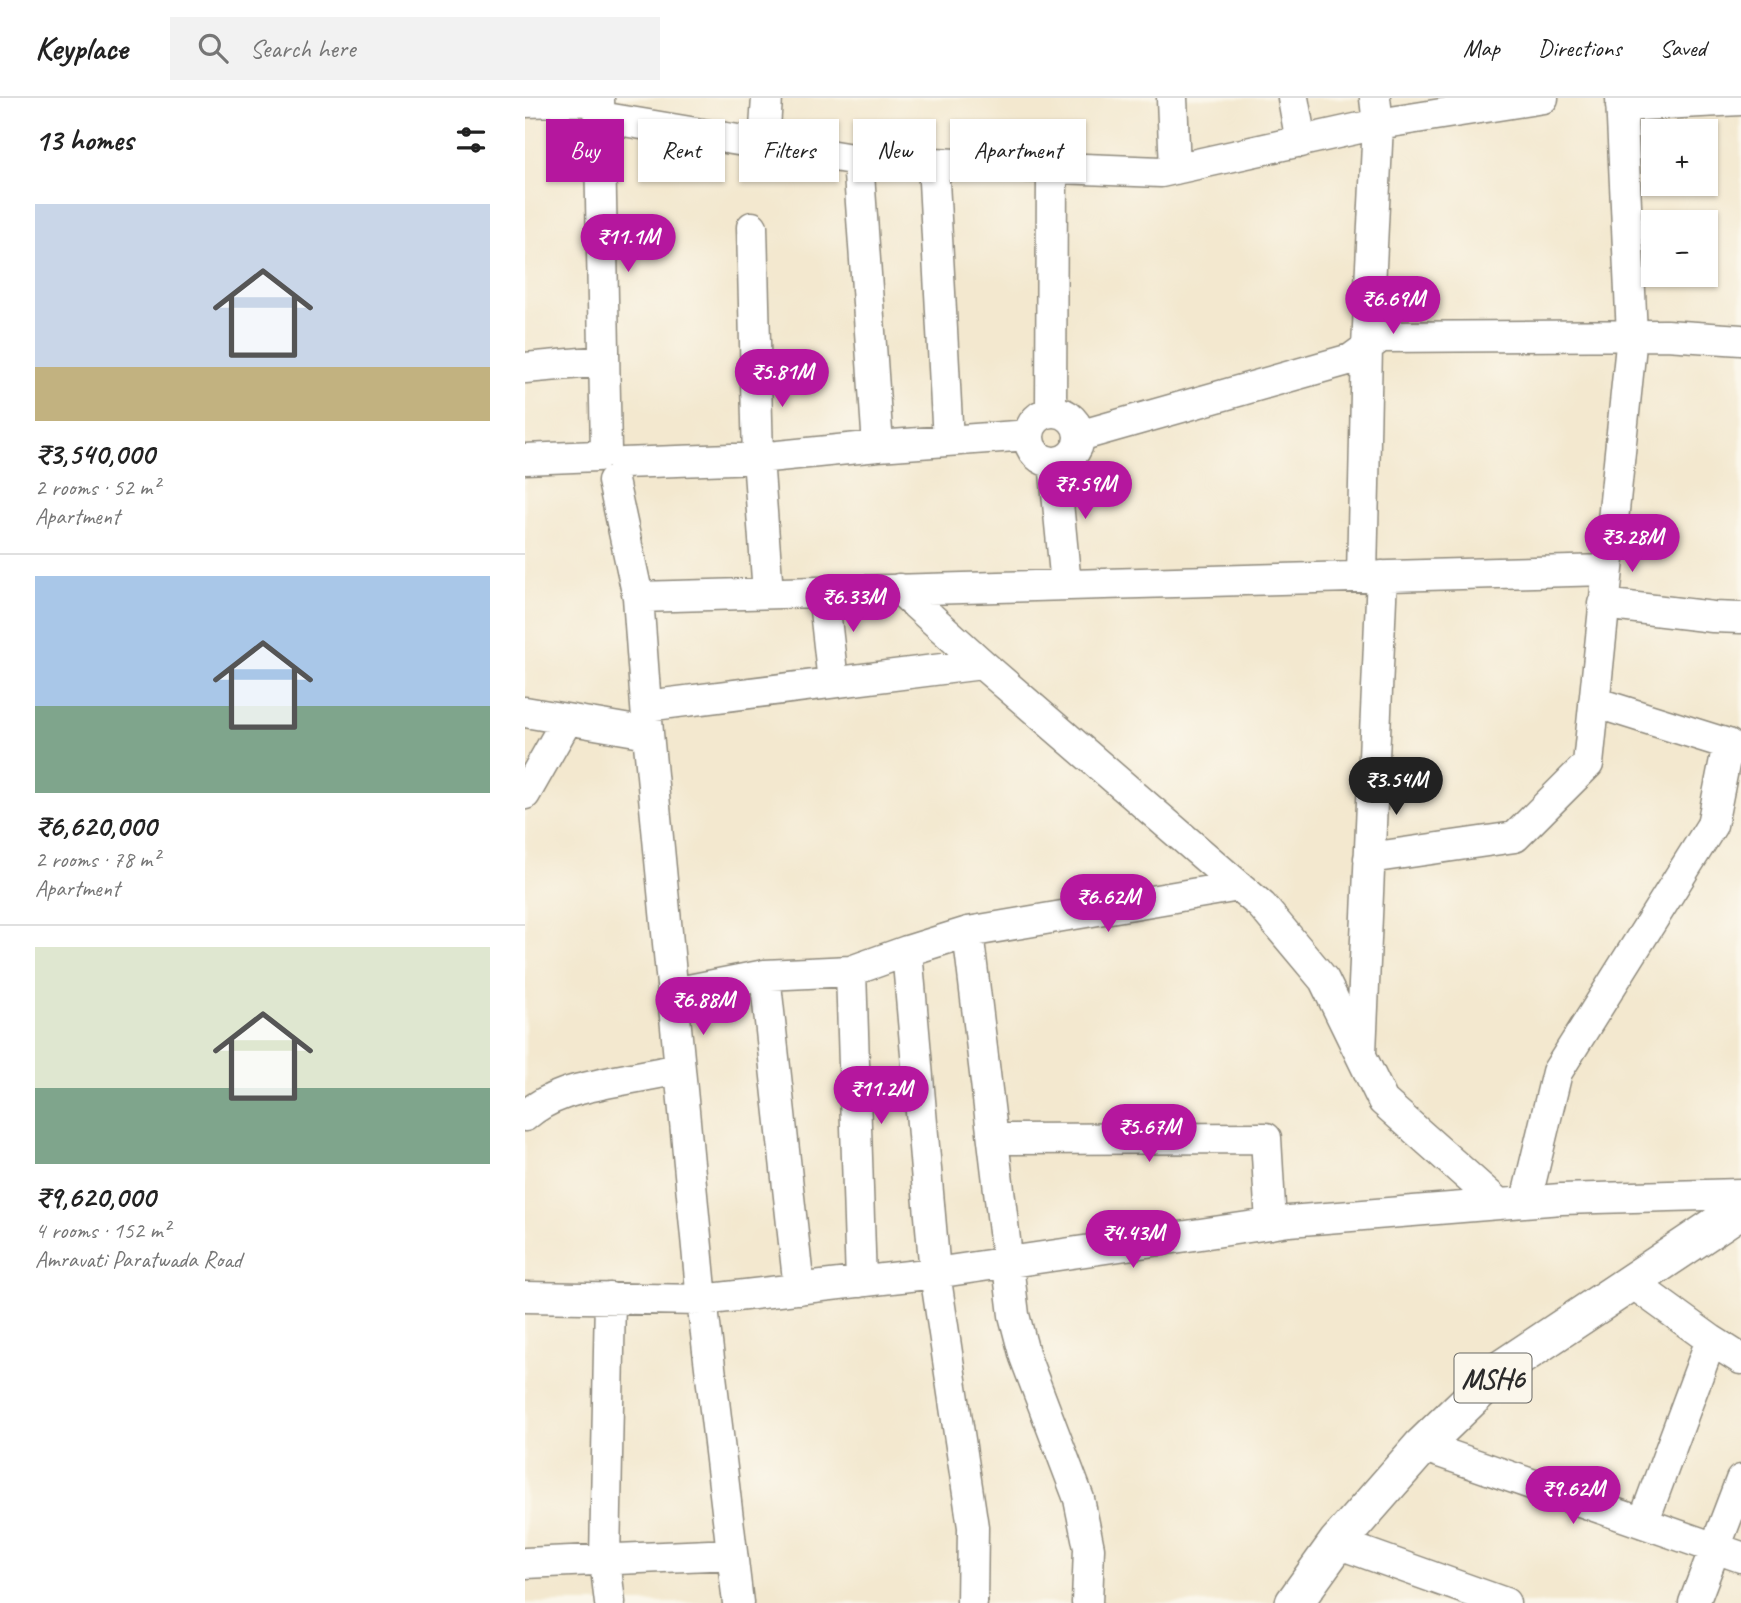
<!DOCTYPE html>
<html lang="en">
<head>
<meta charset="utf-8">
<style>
	body { margin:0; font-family:Caveat,sans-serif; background:#f2f2f2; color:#222; height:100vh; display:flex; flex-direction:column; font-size:26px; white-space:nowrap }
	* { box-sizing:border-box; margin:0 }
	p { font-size:23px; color:#767676 }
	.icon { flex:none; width:38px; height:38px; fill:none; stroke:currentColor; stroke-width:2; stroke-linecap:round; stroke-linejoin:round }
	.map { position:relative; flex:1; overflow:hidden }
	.panel { display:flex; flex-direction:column; background:#fff; width:525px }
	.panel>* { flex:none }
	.hud { position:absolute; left:21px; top:21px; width:665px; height:63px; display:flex; gap:14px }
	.tools { position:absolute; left:1116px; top:21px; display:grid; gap:14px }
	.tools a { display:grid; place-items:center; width:77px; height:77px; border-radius:0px; background:#fff; box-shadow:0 2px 5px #0004; font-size:35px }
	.price { position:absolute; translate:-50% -60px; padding:0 16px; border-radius:24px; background:#b5179e; color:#fff; font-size:23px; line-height:46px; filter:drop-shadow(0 2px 4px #0008) }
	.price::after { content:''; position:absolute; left:50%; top:42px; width:21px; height:16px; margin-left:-10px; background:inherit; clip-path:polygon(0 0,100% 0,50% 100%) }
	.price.on { background:#222; color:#fff }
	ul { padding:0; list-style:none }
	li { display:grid; align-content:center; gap:14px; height:371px; padding:0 35px }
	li+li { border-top:2px solid #e0e0e0 }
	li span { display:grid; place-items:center; height:217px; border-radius:0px; color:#555 }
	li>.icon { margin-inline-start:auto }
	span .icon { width:126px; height:126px; fill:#fffc; stroke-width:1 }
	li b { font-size:30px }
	h2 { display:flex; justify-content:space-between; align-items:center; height:84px; padding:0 35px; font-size:30px }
	.tag { padding:0 24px; border-radius:0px; background:#fff; box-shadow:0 2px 5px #0004; font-size:24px; line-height:63px }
	.tag.on { background:#b5179e; color:#fff }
	header { display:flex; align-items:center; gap:42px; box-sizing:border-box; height:98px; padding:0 35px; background:#fff; border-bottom:2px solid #e0e0e0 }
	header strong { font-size:33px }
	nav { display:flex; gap:38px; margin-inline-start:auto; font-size:24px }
	.search { width:490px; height:63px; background:#f2f2f2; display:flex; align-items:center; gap:18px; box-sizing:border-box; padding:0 24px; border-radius:0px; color:#767676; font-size:26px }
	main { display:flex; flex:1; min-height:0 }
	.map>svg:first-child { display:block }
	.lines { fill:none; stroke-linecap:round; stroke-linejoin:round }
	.minor-casing { stroke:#8f8a7d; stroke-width:33 }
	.major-casing { stroke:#8f8a7d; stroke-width:40 }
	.minor { stroke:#fff; stroke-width:30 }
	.major { stroke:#fff; stroke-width:37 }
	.labels { text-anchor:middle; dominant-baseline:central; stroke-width:5; stroke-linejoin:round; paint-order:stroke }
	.shield { fill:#fbf7ec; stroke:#696865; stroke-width:2 }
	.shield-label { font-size:28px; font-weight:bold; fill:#2b2b2b }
</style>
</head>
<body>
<header>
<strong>Keyplace</strong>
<div class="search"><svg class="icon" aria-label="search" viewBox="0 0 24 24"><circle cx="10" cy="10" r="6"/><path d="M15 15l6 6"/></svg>Search here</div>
<nav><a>Map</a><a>Directions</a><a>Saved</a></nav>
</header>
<main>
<section class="panel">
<h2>13 homes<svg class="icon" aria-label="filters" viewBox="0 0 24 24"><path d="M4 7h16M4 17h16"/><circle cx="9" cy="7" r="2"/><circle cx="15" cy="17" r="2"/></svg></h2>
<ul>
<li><span style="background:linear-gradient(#c9d6e8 75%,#c2b280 0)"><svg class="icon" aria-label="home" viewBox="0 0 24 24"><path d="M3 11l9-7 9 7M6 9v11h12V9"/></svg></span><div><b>₹3,540,000</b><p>2 rooms · 52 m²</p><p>Apartment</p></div></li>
<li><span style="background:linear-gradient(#a9c7e8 60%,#7fa58c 0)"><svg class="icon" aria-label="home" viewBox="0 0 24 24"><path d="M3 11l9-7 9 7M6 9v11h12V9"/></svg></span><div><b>₹6,620,000</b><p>2 rooms · 78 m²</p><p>Apartment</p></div></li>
<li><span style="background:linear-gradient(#dfe7d0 65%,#7fa58c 0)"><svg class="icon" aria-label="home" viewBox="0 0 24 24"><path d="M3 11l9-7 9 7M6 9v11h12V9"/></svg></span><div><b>₹9,620,000</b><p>4 rooms · 152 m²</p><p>Amravati Paratwada Road</p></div></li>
</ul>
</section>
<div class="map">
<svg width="1216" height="1505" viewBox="0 0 1216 1505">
	<rect width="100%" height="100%" fill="#fbf7ec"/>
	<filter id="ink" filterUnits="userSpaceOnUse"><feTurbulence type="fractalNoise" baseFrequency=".0143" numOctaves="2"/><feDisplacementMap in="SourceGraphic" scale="14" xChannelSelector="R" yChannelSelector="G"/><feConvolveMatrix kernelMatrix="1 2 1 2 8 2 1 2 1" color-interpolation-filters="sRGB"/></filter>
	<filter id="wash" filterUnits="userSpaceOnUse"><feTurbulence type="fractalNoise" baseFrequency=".00686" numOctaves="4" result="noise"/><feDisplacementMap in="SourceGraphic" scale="28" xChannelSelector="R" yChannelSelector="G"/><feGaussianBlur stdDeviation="1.57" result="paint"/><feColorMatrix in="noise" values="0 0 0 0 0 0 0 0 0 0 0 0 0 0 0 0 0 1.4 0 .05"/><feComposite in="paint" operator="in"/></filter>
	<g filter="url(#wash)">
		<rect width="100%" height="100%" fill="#f3e8cf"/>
	</g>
	<g filter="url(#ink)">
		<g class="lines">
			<defs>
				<path id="minor" d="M74 0 81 353
					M647 0 650 71
					M768 0 776 44
					M0 4 74 2
					M1096 8 1216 2
					M75 19 333 62 636 74 853 26 1018 0
					M239 46 242 0
					M333 62 353 348
					M408 65 423 343
					M227 129 233 360 243 495
					M0 270 79 263
					M526 314 527 70
					M504 339a25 25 0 1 1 50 0a25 25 0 1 1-50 0Z
					M554 338 826 261 856 239 1141 237 1216 242
					M0 361 72 358
					M529 364 541 487
					M98 365 233 360 353 348 504 337
					M88 383 113 499 123 635 177 1202 213 1505
					M837 478 842 249 853 26 850 0
					M374 491 457 566 737 808 799 882 858 1003 974 1106
					M298 494 308 584
					M113 499 1082 472
					M1078 506 1188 519 1216 520
					M121 608 457 566
					M0 614 123 635
					M0 696 42 622
					M844 760 990 739 1063 666 1107 237 1096 0
					M443 834 489 1217 500 1259 554 1401 564 1450 562 1505
					M382 853 410 1175 448 1429 447 1505
					M326 873 336 1184
					M240 877 274 1191
					M148 895 240 877 326 873 382 853 443 834 714 788
					M836 954 857 478
					M0 1018C26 995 57 990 91 983 112 979 134 975 155 971
					M468 1041 741 1040 746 1126
					M1001 1103 1032 974 1187 727 1203 646 1069 604
					M1106 1184 1186 1242 1216 1261
					M0 1199 177 1202 410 1175 764 1123 1036 1101 1216 1096
					M897 1348 1216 1459
					M1118 1425 1186 1242
					M812 1445 980 1505
					M0 1465 207 1456
					M85 1505 80 1462 85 1200
					M1169 1505 1216 1382"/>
				<path id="major" d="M769 1505 812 1445 897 1348 978 1270 1216 1111"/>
			</defs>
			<use href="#minor" class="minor-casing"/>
			<use href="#major" class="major-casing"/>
			<use href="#minor" class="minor"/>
			<use href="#major" class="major"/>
		</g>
	</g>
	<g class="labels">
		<rect class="shield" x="929.5" y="1255.5" width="77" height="49" rx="5"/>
		<g class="shield-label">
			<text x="968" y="1280">MSH6</text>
		</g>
	</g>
</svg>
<div class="tools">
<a>+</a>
<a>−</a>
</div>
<b class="price" style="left:103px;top:176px">₹11.1M</b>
<b class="price" style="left:868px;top:238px">₹6.69M</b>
<b class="price" style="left:257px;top:311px">₹5.81M</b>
<b class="price" style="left:560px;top:423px">₹7.59M</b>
<b class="price" style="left:1107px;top:476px">₹3.28M</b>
<b class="price" style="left:328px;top:536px">₹6.33M</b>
<b class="price on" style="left:871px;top:719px">₹3.54M</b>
<b class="price" style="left:583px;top:836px">₹6.62M</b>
<b class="price" style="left:178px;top:939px">₹6.88M</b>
<b class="price" style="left:356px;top:1028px">₹11.2M</b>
<b class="price" style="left:624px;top:1066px">₹5.67M</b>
<b class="price" style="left:608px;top:1172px">₹4.43M</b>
<b class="price" style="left:1048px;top:1428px">₹9.62M</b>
<div class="hud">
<a class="tag on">Buy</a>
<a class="tag">Rent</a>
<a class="tag">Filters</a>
<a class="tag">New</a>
<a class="tag">Apartment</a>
</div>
</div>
</main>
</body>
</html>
